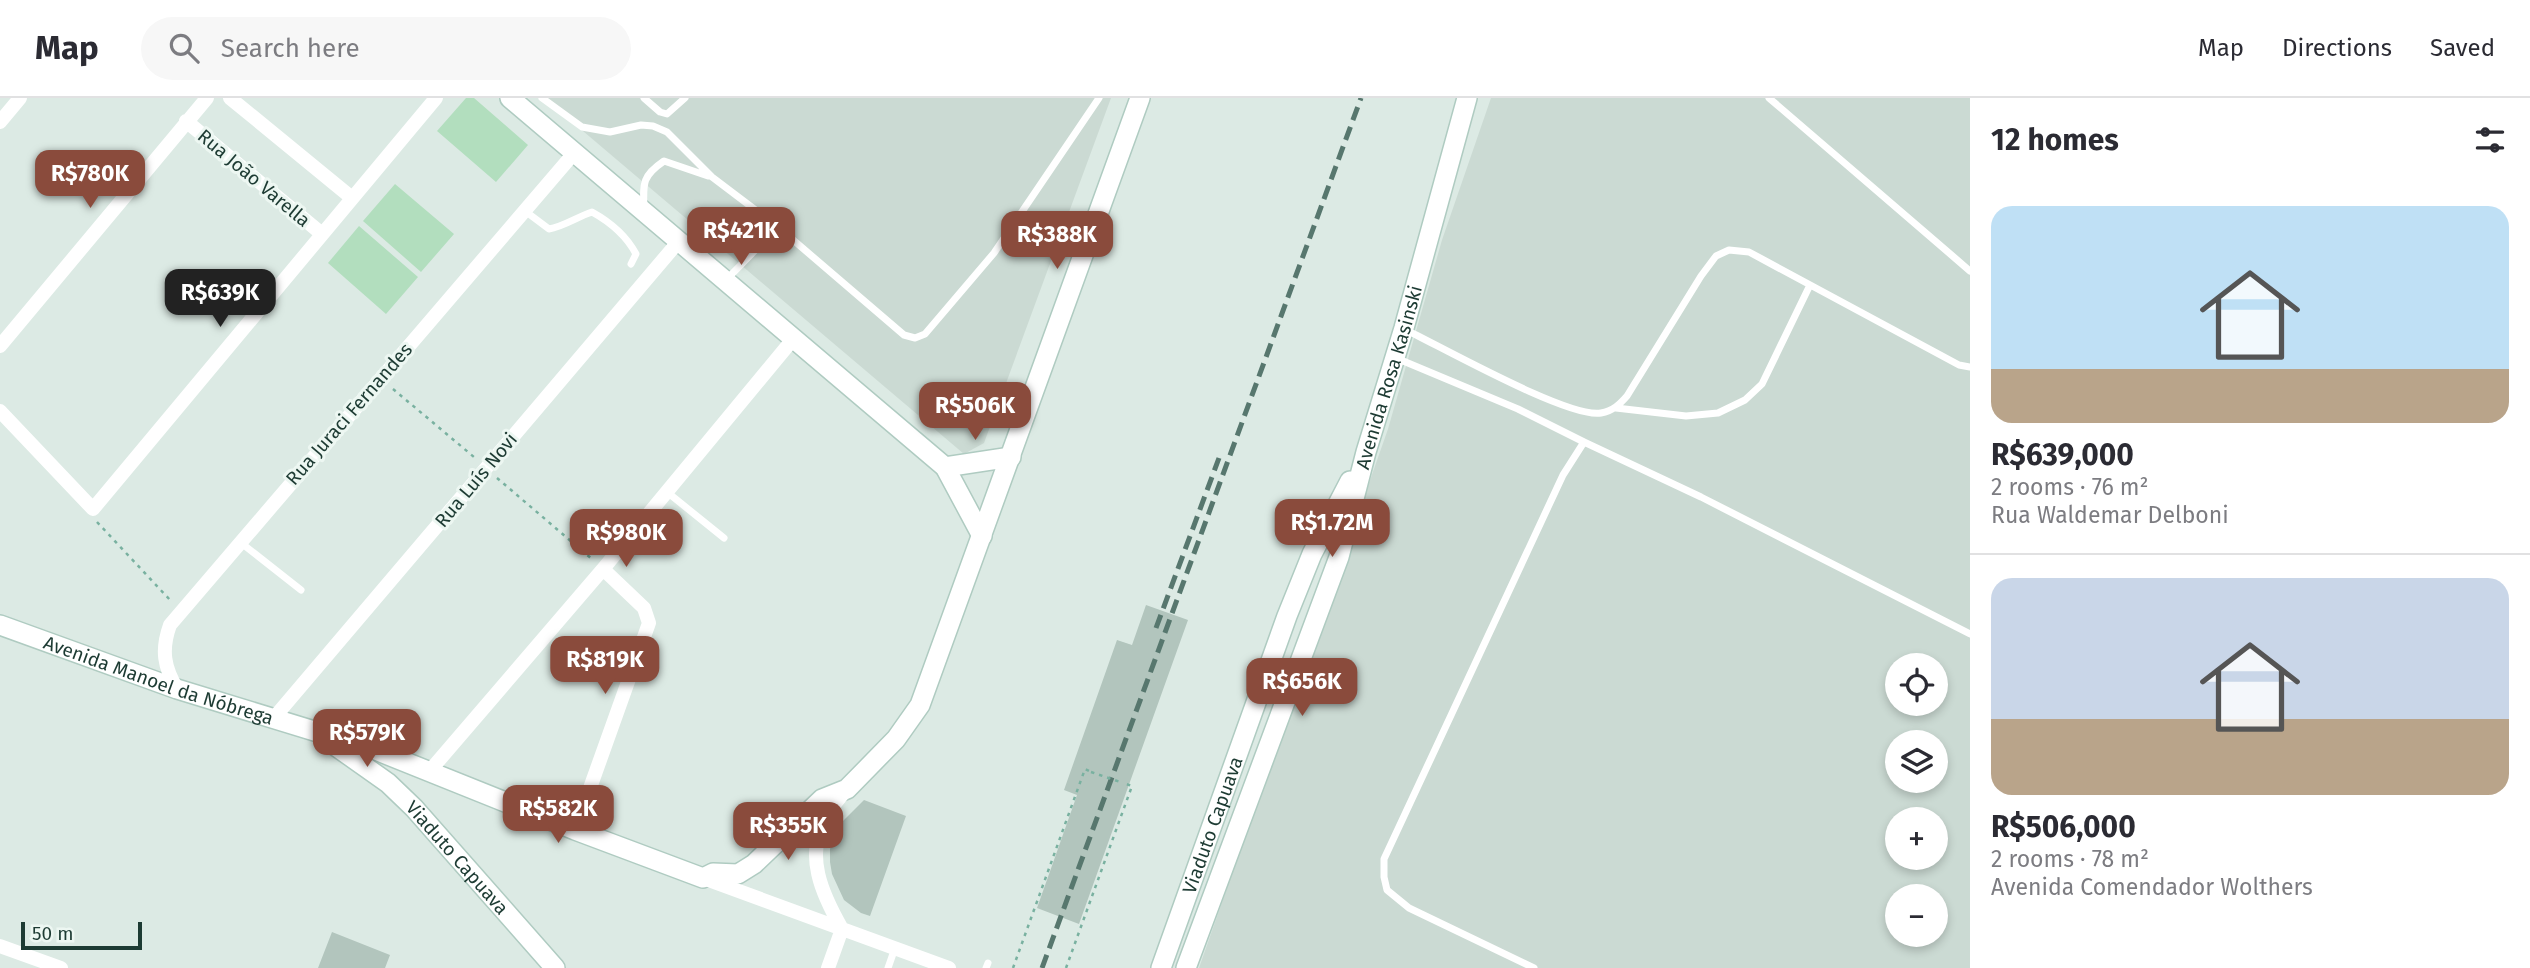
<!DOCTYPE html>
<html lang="en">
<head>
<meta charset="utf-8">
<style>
	body { margin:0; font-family:"Fira Sans",sans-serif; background:#f7f7f7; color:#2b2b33; height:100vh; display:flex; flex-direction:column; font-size:26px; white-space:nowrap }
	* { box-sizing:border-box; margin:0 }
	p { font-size:23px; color:#7c7c81 }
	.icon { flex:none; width:38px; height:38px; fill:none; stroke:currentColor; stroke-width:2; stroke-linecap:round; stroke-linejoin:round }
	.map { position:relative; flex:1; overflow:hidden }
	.details { display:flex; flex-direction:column; background:#fff; width:560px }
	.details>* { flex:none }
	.controls { position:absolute; left:1885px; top:555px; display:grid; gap:14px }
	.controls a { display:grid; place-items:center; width:63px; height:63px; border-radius:50%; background:#fff; box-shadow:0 4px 10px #0003; font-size:35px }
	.scale { position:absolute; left:21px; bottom:18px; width:121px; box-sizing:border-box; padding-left:7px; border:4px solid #1d3b33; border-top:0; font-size:19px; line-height:24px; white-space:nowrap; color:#1d3b33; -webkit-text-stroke:5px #edf7f2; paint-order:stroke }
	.price { position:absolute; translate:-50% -60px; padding:0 16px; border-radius:14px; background:#8a4b3c; color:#fff; font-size:23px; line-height:46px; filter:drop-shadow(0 2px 4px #0008) }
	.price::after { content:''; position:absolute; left:50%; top:42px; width:21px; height:16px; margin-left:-10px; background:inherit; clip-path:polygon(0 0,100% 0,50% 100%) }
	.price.active { background:#222; color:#fff }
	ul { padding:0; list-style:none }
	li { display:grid; align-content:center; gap:14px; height:371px; padding:0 21px }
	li+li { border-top:2px solid #e1e1e2 }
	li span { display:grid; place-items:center; height:217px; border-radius:21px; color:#555 }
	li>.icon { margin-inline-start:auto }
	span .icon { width:126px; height:126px; fill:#fffc; stroke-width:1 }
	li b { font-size:30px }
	h2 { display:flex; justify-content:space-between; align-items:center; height:84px; padding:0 21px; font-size:30px }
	header { display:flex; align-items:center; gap:42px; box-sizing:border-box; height:98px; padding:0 35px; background:#fff; border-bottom:2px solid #e1e1e2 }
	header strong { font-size:33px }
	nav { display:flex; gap:38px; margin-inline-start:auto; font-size:24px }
	.search { width:490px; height:63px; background:#f7f7f7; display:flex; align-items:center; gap:18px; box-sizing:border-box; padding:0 24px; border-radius:38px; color:#7c7c81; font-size:26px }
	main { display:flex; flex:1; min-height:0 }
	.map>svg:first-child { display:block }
	.built { fill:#cbdad3; fill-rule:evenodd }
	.green { fill:#b2debe }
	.building { fill:#b2c5bd }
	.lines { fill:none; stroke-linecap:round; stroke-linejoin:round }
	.secondary-casing { stroke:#afcbc1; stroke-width:22 }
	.path { stroke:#79b1a0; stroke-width:2.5; stroke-dasharray:3.5 5; stroke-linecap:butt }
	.lane { stroke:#fff; stroke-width:7 }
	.street { stroke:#fff; stroke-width:14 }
	.secondary { stroke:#fff; stroke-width:19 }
	.rail { stroke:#57776e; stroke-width:5; stroke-dasharray:14 7; stroke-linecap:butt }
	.path-bridge { stroke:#79b1a0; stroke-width:2.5; stroke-dasharray:3.5 5; stroke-linecap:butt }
	.labels { text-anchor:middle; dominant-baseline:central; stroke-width:6; stroke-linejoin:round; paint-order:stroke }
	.street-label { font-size:19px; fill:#1d3b33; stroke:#edf7f2 }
</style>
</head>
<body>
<header>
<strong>Map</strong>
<div class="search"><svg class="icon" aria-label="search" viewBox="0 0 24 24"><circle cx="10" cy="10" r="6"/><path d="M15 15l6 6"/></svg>Search here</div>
<nav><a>Map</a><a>Directions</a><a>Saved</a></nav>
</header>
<main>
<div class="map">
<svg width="1970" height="870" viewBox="0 0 1970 870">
	<rect width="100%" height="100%" fill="#dceae4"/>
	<path class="built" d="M544 0H1111L984 345 964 356Z
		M1491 0H1970V870H1199L1388 331 1442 142ZM1897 567H1936V606H1897ZM1897 644H1936V682H1897ZM1897 721H1936V760H1897ZM1897 798H1936V836H1897Z"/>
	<path class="green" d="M466 0H474L528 47 496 84 437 33Z
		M395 86 454 136 421 174 363 123Z
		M359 128 418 179 386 216 328 165Z"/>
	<path class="building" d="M1146 507 1188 522 1079 826 1037 810 1077 697 1064 692 1117 542 1132 547Z
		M864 702 906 718 870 818 861 815 844 802 832 776 830 764V751L835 736 842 724Z
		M332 834 390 857 385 870H318Z"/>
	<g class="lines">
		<defs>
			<g id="secondary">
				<path d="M510 0 945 369 982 438"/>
				<path d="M945 369 1011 359"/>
				<path id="s1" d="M0 527 177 591 373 651 575 732 703 780 713 775 738 776 754 766 822 701 847 691 896 641 920 607 1140 0"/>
				<path id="s2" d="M330 644 388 685 414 710 555 870"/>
				<path id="s3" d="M1161 870 1287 518 1312 456 1350 383"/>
				<path id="s4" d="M1186 870 1339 459 1366 354 1404 230 1467 0"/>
			</g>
		</defs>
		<use href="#secondary" class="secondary-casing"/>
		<path class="path" d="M393 291 474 359
			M497 380 593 462
			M97 424 171 503
			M1013 870 1085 671 1091 674
			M1066 870 1132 688 1123 685"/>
		<path class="lane" d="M542 0 582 29 610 34 641 27 653 28 667 34 712 79 778 129
			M644 0 660 14 667 16 685 0
			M1769 0 1970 173
			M644 111C643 85 642 78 664 63L708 78
			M525 113 549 131C563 129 577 119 592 114 610 124 626 137 636 156L631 166
			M726 182 778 129 904 237 915 240 925 236 994 155 1099 0
			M1404 231C1440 248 1569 321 1601 315 1613 313 1620 306 1627 298L1701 178 1716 158 1729 152 1749 154 1959 267 1970 269
			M1396 260 1518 311 1584 344
			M1616 310 1686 318 1718 315 1745 302 1762 286 1810 187
			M667 394 724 440
			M240 444 301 492
			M888 870 895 850
			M986 870 988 865
			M1534 870 1409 810 1387 792 1384 779V761L1563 377 1584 344 1701 399 1970 536"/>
		<path class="street" d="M230 0 352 100
			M186 23 322 136
			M0 24 20 0
			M0 248 207 0
			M0 313 93 411 436 0
			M177 591C164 569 161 552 170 527L575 54
			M273 621 679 143
			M428 675 603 471 794 240
			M575 732 649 525 644 510 603 471
			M703 780 949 870
			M842 831C822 796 804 757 826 719 831 709 839 701 846 692
			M0 848 61 870
			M828 870 842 831"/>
		<use href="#secondary" class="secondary"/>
		<path class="rail" d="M1156 530 1219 360
			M1042 870 1361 0"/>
		<path class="path-bridge" d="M1091 674 1123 685"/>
	</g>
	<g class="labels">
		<g class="street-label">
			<text transform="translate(254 80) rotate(40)">Rua João Varella</text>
			<text stroke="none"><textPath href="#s4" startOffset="625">Avenida Rosa Kasinski</textPath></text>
			<text transform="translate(349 316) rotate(-49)">Rua Juraci Fernandes</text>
			<text transform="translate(476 382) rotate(-50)">Rua Luís Novi</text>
			<text stroke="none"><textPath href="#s1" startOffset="168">Avenida Manoel da Nóbrega</textPath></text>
			<text stroke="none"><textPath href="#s3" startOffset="152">Viaduto Capuava</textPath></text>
			<text stroke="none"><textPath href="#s2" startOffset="173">Viaduto Capuava</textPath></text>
		</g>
	</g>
</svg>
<div class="controls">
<a><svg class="icon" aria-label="locate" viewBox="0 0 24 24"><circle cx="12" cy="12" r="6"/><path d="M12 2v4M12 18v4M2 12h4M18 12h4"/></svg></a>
<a><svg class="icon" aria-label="layers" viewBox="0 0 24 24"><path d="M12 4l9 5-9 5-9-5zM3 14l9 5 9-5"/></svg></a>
<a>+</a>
<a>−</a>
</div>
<div class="scale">50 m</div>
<b class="price" style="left:90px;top:112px">R$780K</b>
<b class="price" style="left:741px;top:169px">R$421K</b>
<b class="price" style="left:1057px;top:173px">R$388K</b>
<b class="price active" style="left:220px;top:231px">R$639K</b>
<b class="price" style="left:975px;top:344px">R$506K</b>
<b class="price" style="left:1332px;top:461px">R$1.72M</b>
<b class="price" style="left:626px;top:471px">R$980K</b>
<b class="price" style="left:605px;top:598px">R$819K</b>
<b class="price" style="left:1302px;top:620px">R$656K</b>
<b class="price" style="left:367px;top:671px">R$579K</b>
<b class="price" style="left:558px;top:747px">R$582K</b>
<b class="price" style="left:788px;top:764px">R$355K</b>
</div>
<section class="details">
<h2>12 homes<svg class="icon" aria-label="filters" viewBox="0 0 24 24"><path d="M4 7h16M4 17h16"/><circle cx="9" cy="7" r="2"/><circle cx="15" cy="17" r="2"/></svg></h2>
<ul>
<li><span style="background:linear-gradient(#bfe0f5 75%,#b9a48a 0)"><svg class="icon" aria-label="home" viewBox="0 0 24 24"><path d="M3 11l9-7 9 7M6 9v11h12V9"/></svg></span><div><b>R$639,000</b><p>2 rooms · 76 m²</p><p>Rua Waldemar Delboni</p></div></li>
<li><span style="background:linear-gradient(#c9d6e8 65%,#b9a48a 0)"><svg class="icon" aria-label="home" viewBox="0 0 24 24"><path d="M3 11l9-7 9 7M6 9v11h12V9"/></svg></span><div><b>R$506,000</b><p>2 rooms · 78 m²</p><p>Avenida Comendador Wolthers</p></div></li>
</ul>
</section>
</main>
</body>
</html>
